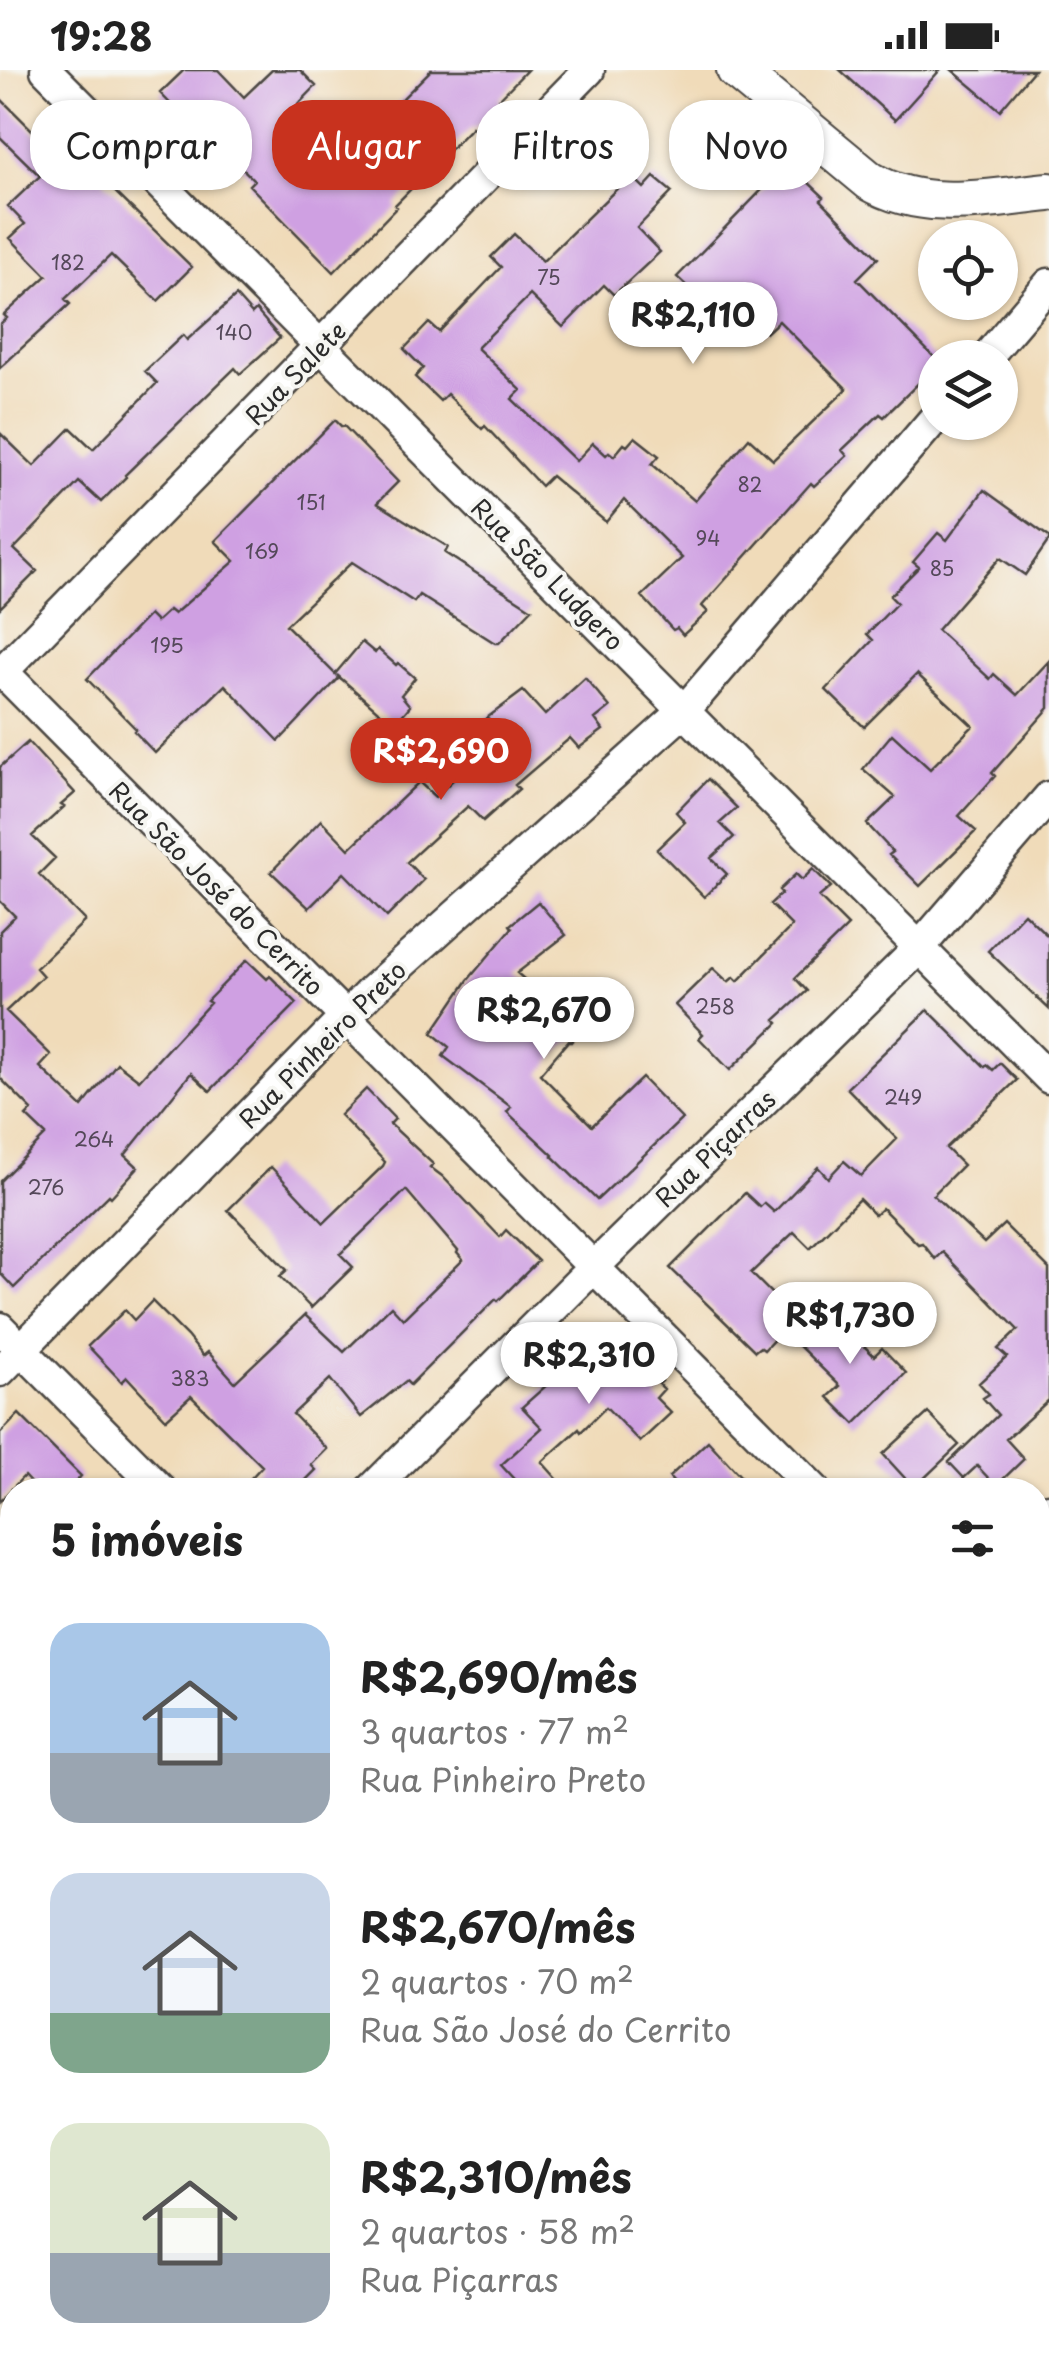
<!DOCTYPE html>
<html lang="pt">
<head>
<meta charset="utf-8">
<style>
	body { margin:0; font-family:"Playpen Sans",sans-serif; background:#f6f6f6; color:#222; height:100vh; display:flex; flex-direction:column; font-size:38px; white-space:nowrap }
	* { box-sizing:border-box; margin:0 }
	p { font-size:32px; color:#767676 }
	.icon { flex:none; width:55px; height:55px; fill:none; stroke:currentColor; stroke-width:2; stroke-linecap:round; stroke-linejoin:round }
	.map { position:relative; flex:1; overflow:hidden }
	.panel { position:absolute; left:0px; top:1408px; width:1050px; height:892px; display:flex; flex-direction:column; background:#fff; border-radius:40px 40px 0 0; box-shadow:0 2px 8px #0004 }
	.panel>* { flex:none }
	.top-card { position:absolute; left:30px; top:30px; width:990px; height:90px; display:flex; gap:20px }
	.buttons { position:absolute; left:918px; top:150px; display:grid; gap:20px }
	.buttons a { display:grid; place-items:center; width:100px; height:100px; border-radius:50%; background:#fff; box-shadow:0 2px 8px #0004; font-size:50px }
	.price { position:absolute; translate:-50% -85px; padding:0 22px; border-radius:35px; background:#fff; color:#222; font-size:32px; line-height:65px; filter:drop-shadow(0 2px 5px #0008) }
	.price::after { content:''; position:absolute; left:50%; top:60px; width:30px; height:22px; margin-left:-15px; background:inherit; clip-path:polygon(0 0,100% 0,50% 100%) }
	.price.active { background:#c8321e; color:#fff }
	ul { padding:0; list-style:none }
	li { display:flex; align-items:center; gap:30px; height:250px; padding:0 50px }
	li span { display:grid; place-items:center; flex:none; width:280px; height:200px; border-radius:30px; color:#555 }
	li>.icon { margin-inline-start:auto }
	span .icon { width:120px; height:120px; fill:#fffc; stroke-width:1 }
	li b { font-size:42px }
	h2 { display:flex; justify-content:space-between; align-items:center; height:120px; padding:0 50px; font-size:42px }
	.chip { padding:0 35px; border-radius:40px; background:#fff; box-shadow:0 2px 8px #0004; font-size:35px; line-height:90px }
	.chip.active { background:#c8321e; color:#fff }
	.status { display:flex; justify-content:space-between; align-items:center; height:70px; padding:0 50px; background:#fff; direction:ltr }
	.status svg { height:28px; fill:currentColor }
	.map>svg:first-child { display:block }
	.building { fill:#cfa0e2 }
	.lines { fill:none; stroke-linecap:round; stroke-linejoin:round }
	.minor-casing { stroke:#494540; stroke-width:35 }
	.tertiary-casing { stroke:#494540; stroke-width:42 }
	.minor { stroke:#fff; stroke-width:30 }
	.tertiary { stroke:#fff; stroke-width:38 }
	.labels { text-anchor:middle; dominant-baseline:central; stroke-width:8; stroke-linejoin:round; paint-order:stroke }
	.number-label { font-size:20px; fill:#544859 }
	.street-label { font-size:25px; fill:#2b2b2b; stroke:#f6f6f2 }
</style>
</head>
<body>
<div class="status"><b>19:28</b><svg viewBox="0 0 49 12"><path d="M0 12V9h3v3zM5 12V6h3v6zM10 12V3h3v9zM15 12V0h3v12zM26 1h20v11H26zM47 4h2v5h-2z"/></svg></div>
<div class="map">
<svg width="1049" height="2298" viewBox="0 0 1049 2298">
	<rect width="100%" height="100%" fill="#f6f6f2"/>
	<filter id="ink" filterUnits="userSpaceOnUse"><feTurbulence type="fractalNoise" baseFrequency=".01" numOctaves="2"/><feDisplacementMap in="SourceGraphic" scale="20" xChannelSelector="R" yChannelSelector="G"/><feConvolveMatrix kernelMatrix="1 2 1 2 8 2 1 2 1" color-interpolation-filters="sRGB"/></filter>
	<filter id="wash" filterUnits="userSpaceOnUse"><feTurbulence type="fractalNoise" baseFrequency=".0048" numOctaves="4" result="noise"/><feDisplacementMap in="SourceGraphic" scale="40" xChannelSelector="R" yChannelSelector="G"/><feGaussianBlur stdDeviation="2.25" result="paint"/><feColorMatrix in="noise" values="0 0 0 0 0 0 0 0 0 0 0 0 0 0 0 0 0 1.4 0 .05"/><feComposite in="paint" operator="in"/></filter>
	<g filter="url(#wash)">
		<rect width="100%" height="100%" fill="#f0dbb9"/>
		<g id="blocks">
			<path class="building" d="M184 0H218L244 27 272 0H300L316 16 284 49 317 82 337 60 354 77 431 0H527L499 29 502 33 474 59 472 57 395 135 397 137 334 202 249 115 254 110 200 56 196 60 160 23Z
				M840 0H940L895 50Z
				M952 0H1034L1000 40Z
				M0 28 59 87 71 76 73 78 84 66 116 98 103 110 192 197 158 231 111 185 65 229 70 234 0 298V254L7 248 4 245 47 206 10 168 25 154 8 136 40 106 0 67Z
				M788 93 824 127 821 130 878 188 857 209 935 288V297L884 347 880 344 842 380 847 386 814 416 811 413 702 536 708 542 683 565 677 558 673 560 642 526 682 488 624 430 606 452 551 406 541 416 485 356 482 359 447 324 440 331 415 307 423 298 404 279 429 253 439 262 501 197 491 187 514 164 543 191 631 105 644 118 654 107 672 122 637 158 660 182 614 225 604 215 563 257 530 225 477 278 521 320 512 329 576 391 593 373 606 385 609 382 614 386 624 374 627 376 635 367 659 386 652 394 695 431 749 368 773 390 847 319 779 251 766 263 727 227 713 241 677 207Z
				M236 226 252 244 256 240 280 268 240 304 235 298 125 405 126 407 101 432 79 412 14 479 37 501 0 538V363L34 396 71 358 93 379 157 313 145 301 183 265 187 270Z
				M335 350 342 357 344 356 398 412 377 433 448 477 445 483 532 539 499 573H495L419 525 414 532 352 492 286 555 335 604 362 572 375 583 378 579 396 595 398 593 415 608 401 625 410 636 394 655 337 605 339 608 279 671 225 615 155 683 134 661 136 659 87 609 149 545 156 552 169 540 174 544 235 491 215 471Z
				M984 420 1049 467V470L1025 505 1000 488 937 560 990 609 994 604 1017 625 1049 591V638L992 703 995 706 959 746 976 761 920 816 889 785 893 782 867 754 895 727 863 699 892 664 930 699 973 656 917 604 864 657 826 620 873 570 867 564 897 533 890 526 919 497 913 492 938 463 947 470Z
				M585 608 610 637 595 649 603 660 579 678 570 668 515 715 519 719 483 751 468 736 407 792 424 810 387 847 344 803 309 838 271 802 321 750 349 779 419 712 435 727 494 671 480 653 523 621 545 645Z
				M28 672 75 723 61 735 64 737 32 766 55 788 39 804 85 851 36 898 43 906 6 941 51 985 40 997 82 1037 117 993 139 1010 210 933 207 931 247 890 267 909 270 906 297 933 210 1021 191 1003 125 1085 138 1097 111 1127 109 1125 14 1218 0 1203V1111L46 1065 26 1046 32 1040 0 1008V861L15 846 0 831V697Z
				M708 709 737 738 720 753 734 767 711 788 727 804 704 827 657 779 685 752 676 742Z
				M813 799 831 817 819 827 848 856 795 908 807 921 775 950 778 953 730 1000 699 968 703 964 675 935 713 898 728 912 734 907 738 911 792 856 770 834 782 823 779 820 796 804 802 810Z
				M538 832 566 865 517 903 561 941 566 934 588 954 571 972 569 970 540 1004 592 1056 642 1008 682 1049 597 1130 552 1086 553 1085 507 1042 511 1037 443 986 449 977 432 963 468 910 512 858 510 855Z
				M1024 843 1049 867V939L988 881Z
				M928 940 985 997 987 995 993 1000 1000 993 1017 1010 946 1078 963 1095 933 1125 984 1173 1004 1154 1049 1199V1330L1006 1369 1024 1389 996 1416 977 1396 964 1408 949 1392 998 1345 983 1328 989 1324 979 1313 1007 1287 998 1279 1018 1260 942 1182 935 1189 922 1173 918 1174 882 1138 875 1145 859 1129 810 1178 794 1162 751 1203 795 1247 764 1280 760 1277 755 1281 670 1198 745 1123 760 1137 764 1133 774 1142 818 1097 828 1108 844 1091 861 1106 897 1069 847 1018Z
				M366 1019 395 1049 390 1054 433 1094 430 1097 442 1106 500 1167 506 1160 538 1191 498 1231 496 1229 410 1315 406 1311 361 1347 330 1309 293 1344 327 1379 311 1395 316 1400 296 1420H240L262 1396 191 1326 166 1349 127 1307 122 1312 88 1276 125 1240 134 1250 152 1231 187 1266 203 1286 208 1282 235 1312 305 1245 344 1282 391 1236 403 1249 463 1190 457 1183 458 1181 406 1120 340 1184 353 1197 311 1238 280 1206 287 1200 228 1140 271 1097 324 1153 383 1096 385 1092 340 1045Z
				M829 1241 874 1286 882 1278 906 1303 855 1354 828 1327 840 1316 796 1273Z
				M609 1264 621 1276 630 1268 662 1301 657 1307 662 1311 659 1314 664 1319 656 1328 671 1343 640 1372 606 1337 581 1362 579 1359 542 1392 567 1420H524L501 1395 542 1358 522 1337 558 1305 562 1310Z
				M928 1343 959 1375 914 1418 883 1384Z
				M19 1344 81 1406 69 1420H37L24 1406 0 1431V1364Z
				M708 1371 753 1420H680L669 1407Z"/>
		</g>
	</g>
	<g filter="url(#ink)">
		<use href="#blocks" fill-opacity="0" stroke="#494540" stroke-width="2.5"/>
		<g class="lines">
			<defs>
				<path id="minor" d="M46 0 1049 1008
					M986 288 1049 214
					M0 599 815 1420
					M0 604 589 0
					M0 1258 161 1420
					M0 1301 370 922 684 641 935 348
					M371 1420 594 1197 919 878 1049 727
					M1038 1450 1049 1439
					M1038 1643 1049 1655
					M0 1792 12 1779
					M1038 1907 1049 1896
					M0 1924 12 1937
					M1038 2278 1049 2285
					M366 2288 377 2298
					M105 2298 116 2288"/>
				<path id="tertiary" d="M736 0 870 111C925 143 988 128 1049 122"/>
			</defs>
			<use href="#minor" class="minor-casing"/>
			<use href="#tertiary" class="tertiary-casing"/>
			<use href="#minor" class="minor"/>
			<use href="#tertiary" class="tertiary"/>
		</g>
	</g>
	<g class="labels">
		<g class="number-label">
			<text x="68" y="192">182</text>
			<text x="549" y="207">75</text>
			<text x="234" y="262">140</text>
			<text x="750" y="414">82</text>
			<text x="311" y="432">151</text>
			<text x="708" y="468">94</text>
			<text x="262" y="481">169</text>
			<text x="942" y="498">85</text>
			<text x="167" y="575">195</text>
			<text x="715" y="936">258</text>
			<text x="903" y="1027">249</text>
			<text x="94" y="1069">264</text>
			<text x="46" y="1117">276</text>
			<text x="190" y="1308">383</text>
		</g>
		<g class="street-label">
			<text transform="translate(295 303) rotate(-46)">Rua Salete</text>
			<text transform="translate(548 504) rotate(45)">Rua São Ludgero</text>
			<text transform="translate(217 818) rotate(45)">Rua São José do Cerrito</text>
			<text transform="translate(322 974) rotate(-45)">Rua Pinheiro Preto</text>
			<text transform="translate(715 1078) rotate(-44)">Rua Piçarras</text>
		</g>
	</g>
</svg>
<div class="buttons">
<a><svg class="icon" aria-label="locate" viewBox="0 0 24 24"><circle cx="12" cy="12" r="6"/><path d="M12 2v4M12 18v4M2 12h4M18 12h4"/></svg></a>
<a><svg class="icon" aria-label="layers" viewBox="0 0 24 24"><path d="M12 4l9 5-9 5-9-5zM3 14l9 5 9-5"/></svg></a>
</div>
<b class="price" style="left:693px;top:297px">R$2,110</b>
<b class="price active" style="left:441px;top:733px">R$2,690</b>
<b class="price" style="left:544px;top:992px">R$2,670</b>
<b class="price" style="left:850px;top:1297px">R$1,730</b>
<b class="price" style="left:589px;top:1337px">R$2,310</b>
<div class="top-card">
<a class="chip">Comprar</a>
<a class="chip active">Alugar</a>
<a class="chip">Filtros</a>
<a class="chip">Novo</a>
</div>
<section class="panel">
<h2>5 imóveis<svg class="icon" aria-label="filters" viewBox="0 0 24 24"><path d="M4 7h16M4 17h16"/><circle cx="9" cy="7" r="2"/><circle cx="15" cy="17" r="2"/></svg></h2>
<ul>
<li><span style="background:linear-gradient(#a9c7e8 65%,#9aa5b1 0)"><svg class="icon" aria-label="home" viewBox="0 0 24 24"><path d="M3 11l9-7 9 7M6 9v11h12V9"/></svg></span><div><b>R$2,690/mês</b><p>3 quartos · 77 m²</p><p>Rua Pinheiro Preto</p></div></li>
<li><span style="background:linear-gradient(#c9d6e8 70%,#7fa58c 0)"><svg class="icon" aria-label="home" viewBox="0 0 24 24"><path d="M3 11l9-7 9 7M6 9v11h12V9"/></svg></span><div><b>R$2,670/mês</b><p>2 quartos · 70 m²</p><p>Rua São José do Cerrito</p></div></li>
<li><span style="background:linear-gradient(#dfe7d0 65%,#9aa5b1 0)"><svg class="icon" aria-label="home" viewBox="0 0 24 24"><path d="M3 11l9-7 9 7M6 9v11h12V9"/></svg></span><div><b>R$2,310/mês</b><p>2 quartos · 58 m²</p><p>Rua Piçarras</p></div></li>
</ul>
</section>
</div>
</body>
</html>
